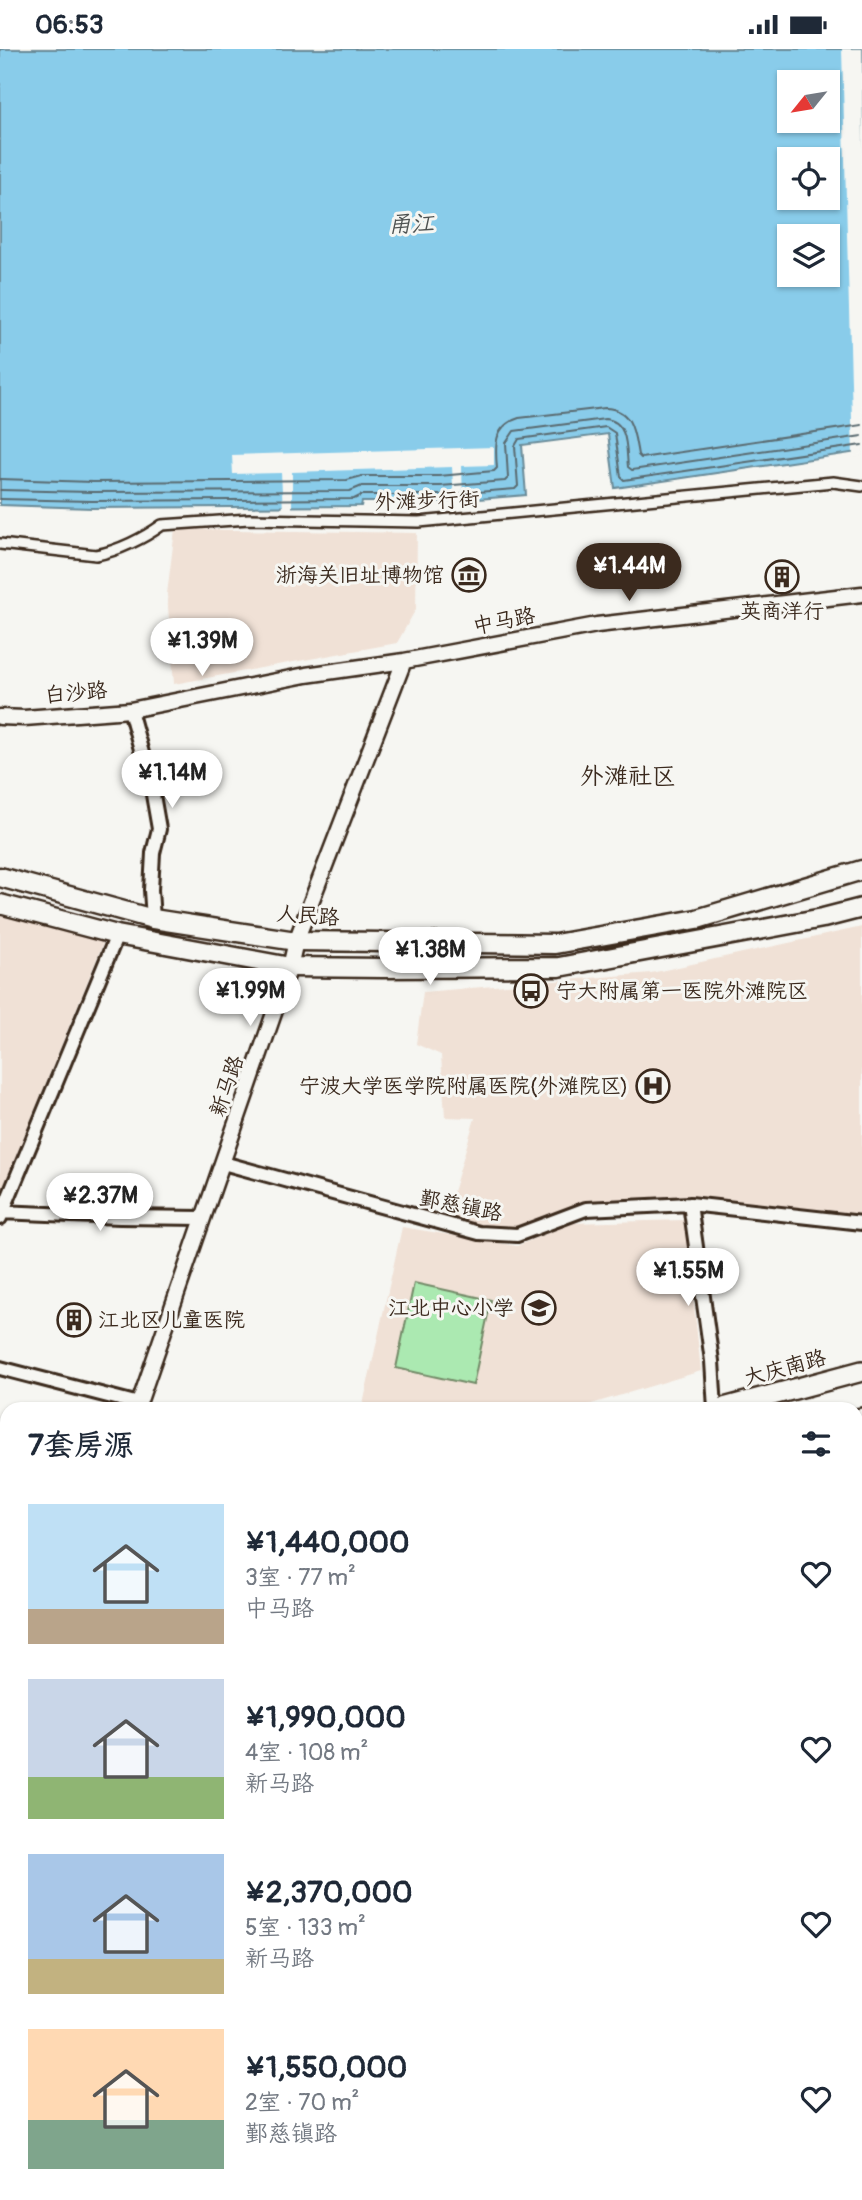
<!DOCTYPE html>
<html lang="zh">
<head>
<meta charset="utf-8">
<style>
	body { margin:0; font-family:Pangolin,"LXGW WenKai TC",sans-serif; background:#f6f6f7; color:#1f2937; height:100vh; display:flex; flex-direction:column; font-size:26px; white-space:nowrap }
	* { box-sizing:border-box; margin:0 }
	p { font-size:23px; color:#747a83 }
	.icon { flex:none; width:38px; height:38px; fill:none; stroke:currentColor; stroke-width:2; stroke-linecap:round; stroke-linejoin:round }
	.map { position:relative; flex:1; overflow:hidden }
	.sheet { position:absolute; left:0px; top:1353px; width:863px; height:800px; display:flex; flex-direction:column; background:#fff; border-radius:21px 21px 0 0; box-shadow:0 2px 5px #0004 }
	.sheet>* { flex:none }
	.needle { width:46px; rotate:240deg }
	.tools { position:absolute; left:777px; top:21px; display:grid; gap:14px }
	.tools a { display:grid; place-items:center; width:63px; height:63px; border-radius:0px; background:#fff; box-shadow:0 2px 5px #0004; font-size:35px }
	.price { position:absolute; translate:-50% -60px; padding:0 16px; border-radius:24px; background:#fff; color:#222; font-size:23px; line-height:46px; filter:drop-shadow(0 2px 4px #0008) }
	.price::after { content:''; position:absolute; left:50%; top:42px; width:21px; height:16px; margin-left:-10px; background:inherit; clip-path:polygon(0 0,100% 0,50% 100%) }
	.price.on { background:#3b2a1e; color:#fff }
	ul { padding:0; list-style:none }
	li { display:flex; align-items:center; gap:21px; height:175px; padding:0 28px }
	li span { display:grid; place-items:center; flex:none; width:196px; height:140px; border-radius:0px; color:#555 }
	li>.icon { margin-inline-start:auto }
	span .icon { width:84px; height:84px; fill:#fffc; stroke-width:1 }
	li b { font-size:30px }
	h2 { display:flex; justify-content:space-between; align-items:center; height:84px; padding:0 28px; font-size:30px }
	.status { display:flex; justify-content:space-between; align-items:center; height:49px; padding:0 35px; background:#fff; direction:ltr }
	.status svg { height:19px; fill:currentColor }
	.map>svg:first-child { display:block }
	.built { fill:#f0e1d6 }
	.green { fill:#abe9b1; stroke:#738a68; stroke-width:2 }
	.water { fill:#89ccea; stroke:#6a8b98; stroke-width:2; fill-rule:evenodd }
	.pier { fill:#f6f6f2 }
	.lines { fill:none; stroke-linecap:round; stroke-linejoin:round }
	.shore { stroke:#5a6b70; stroke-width:2 }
	.pedestrian-casing { stroke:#3b2a1e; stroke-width:14 }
	.minor-casing { stroke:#3b2a1e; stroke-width:18 }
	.tertiary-casing { stroke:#3b2a1e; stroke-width:19 }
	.secondary-casing { stroke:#3b2a1e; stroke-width:23 }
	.primary-casing { stroke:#3b2a1e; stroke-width:24 }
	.pedestrian { stroke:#f6f6f2; stroke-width:9 }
	.minor { stroke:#f6f6f2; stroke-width:12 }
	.tertiary { stroke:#f6f6f2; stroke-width:14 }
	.secondary { stroke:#f6f6f2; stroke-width:18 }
	.primary { stroke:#f6f6f2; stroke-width:19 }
	.labels { text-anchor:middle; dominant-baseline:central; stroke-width:6; stroke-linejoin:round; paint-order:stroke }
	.street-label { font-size:21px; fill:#3b2a1e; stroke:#f6f6f2 }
	.poi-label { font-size:21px; fill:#3b2a1e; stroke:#f6f6f2; text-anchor:end }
	.water-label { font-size:23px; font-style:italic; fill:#4e5251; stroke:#f6f6f2 }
	.quarter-label { font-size:24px; fill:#3b2a1e; stroke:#f6f6f2 }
</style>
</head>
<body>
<div class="status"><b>06:53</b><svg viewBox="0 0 49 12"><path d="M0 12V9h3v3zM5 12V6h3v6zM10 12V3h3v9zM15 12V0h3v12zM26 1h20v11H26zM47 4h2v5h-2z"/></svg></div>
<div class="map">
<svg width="862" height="2151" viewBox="0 0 862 2151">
	<rect width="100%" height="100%" fill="#f6f6f2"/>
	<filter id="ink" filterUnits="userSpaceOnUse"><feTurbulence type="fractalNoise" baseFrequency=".0143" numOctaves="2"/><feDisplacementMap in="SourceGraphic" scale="14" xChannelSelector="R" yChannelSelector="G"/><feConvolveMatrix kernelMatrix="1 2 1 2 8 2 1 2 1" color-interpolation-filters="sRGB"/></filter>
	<g filter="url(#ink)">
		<path class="built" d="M175 480 417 484 416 560 397 594 174 635 167 545Z
			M0 862 104 892 0 1146Z
			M862 878V1170L583 1156 517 1181 445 1170 475 1069 445 1068 441 1006 416 995 423 943 651 924Z
			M685 1171 701 1322 575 1360H362L402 1178 517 1197 571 1174Z"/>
		<path class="green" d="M414 1234 491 1251 473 1336 396 1319Z"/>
		<path class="water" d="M0 0H862L858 403 615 439 608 385 522 396 526 446 441 453H362L361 457 92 459 0 456ZM789 33H828V72H789ZM789 110H828V149H789ZM789 187H828V226H789Z"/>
		<path class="pier" d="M842 0H862V406L853 408Z
			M494 398V416L462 417 463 455H454L452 418 292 423V461H283L281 424 233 425 232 406Z"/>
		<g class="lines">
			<path class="shore" d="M0 430 93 433 347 431 362 427H439L494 422 497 419C495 397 493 377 519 369L605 359C633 360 634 384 638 406L641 409 862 376
				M0 441 92 443 350 442 362 437H440L505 432 508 429 506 394 514 382 605 370C629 372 626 400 628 418L632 421 862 387
				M0 450 92 452 354 450 362 446H440L515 440 518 437 515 397 519 390 606 378 615 384 621 428 624 431 862 396"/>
			<defs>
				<path id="pedestrian" d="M0 495 96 506C118 502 144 489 162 476L249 470 419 473 833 433 862 437"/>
				<path id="minor" d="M130 661 152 740 159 780 153 804 151 841 153 870
					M223 1114 479 1184 517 1186 586 1160 690 1155 862 1174
					M690 1155 712 1312 715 1360
					M0 1163 120 1168 203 1169
					M0 1169 117 886
					M0 1319 139 1355
					M0 1764 7 1763"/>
				<path id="tertiary" d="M0 668 24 669 130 661 306 626 404 612 597 576 862 545
					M137 1360 290 918 296 892 404 612
					M856 1706 862 1708
					M0 1953 7 1914
					M406 2146 435 2151
					M501 2146 529 2151
					M263 2151 272 2146"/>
				<path id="secondary" d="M0 828 153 870 296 892 555 895 697 870 862 821
					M0 855 117 886 290 918 383 919 559 918 823 869 862 859"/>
				<path id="primary" d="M720 1360 862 1322
					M856 1370 862 1369
					M856 1448 862 1405
					M0 1563 7 1562
					M0 1599 7 1598
					M856 1666 862 1633
					M736 2151 737 2146
					M773 2151 774 2146"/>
			</defs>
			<use href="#pedestrian" class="pedestrian-casing"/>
			<use href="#minor" class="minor-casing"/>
			<use href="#tertiary" class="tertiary-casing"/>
			<use href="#secondary" class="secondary-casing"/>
			<use href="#primary" class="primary-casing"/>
			<use href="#pedestrian" class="pedestrian"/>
			<use href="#minor" class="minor"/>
			<use href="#tertiary" class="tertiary"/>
			<use href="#secondary" class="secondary"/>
			<use href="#primary" class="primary"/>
		</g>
	</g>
	<defs>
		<symbol id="museum-ring" viewBox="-11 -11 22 22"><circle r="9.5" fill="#f6f6f2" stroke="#3b2a1e" stroke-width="1.5"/><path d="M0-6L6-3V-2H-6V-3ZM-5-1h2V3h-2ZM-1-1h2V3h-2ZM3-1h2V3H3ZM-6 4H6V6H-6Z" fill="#3b2a1e"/></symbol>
		<symbol id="building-ring" viewBox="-11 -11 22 22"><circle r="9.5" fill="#f6f6f2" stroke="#3b2a1e" stroke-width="1.5"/><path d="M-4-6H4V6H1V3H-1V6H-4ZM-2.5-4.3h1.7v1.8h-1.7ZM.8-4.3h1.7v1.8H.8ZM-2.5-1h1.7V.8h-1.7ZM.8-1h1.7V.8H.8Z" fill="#3b2a1e"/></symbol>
		<symbol id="bus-ring" viewBox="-11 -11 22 22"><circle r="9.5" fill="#f6f6f2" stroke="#3b2a1e" stroke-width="1.5"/><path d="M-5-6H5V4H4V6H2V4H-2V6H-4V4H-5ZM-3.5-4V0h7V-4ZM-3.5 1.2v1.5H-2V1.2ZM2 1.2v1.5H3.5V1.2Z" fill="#3b2a1e"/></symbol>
		<symbol id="hospital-ring" viewBox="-11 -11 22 22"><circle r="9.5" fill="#f6f6f2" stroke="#3b2a1e" stroke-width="1.5"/><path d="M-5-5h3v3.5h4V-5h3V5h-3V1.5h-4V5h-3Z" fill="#3b2a1e"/></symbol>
		<symbol id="school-ring" viewBox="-11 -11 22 22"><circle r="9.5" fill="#f6f6f2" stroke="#3b2a1e" stroke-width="1.5"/><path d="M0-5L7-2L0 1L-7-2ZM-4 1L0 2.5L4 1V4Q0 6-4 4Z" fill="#3b2a1e"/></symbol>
	</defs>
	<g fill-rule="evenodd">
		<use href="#museum-ring" x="450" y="507" width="38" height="38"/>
		<use href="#building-ring" x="763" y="509" width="38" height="38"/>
		<use href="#bus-ring" x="512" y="923" width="38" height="38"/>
		<use href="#hospital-ring" x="634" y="1018" width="38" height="38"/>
		<use href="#school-ring" x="520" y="1240" width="38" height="38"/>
		<use href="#building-ring" x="55" y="1252" width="38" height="38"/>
	</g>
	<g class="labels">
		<g class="street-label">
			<text transform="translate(427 452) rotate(-2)">外滩步行街</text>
			<text transform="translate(504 572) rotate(-11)">中马路</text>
			<text transform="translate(76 644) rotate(-5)">白沙路</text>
			<text transform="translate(308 867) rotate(4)">人民路</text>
			<text transform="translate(227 1037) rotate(-71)">新马路</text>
			<text transform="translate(461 1157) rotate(11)">鄞慈镇路</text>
			<text transform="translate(785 1319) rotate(-15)">大庆南路</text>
		</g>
		<g class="poi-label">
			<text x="444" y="526">浙海关旧址博物馆</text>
			<text x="782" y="562" text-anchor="middle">英商洋行</text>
			<text x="556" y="942" text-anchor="start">宁大附属第一医院外滩院区</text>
			<text x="628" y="1037">宁波大学医学院附属医院(外滩院区)</text>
			<text x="514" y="1259">江北中心小学</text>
			<text x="98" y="1271" text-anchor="start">江北区儿童医院</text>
		</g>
		<g class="water-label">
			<text transform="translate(411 175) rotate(-2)">甬江</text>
		</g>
		<g class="quarter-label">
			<text x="628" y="727">外滩社区</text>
		</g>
	</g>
</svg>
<div class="tools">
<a><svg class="needle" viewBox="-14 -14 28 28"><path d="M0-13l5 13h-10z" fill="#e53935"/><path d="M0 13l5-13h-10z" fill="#747a83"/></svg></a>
<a><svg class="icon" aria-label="locate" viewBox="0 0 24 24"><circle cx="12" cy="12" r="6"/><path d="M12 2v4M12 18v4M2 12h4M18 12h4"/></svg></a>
<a><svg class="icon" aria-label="layers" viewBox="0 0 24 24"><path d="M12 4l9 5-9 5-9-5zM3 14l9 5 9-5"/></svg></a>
</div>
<b class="price on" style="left:629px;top:554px">¥1.44M</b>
<b class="price" style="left:202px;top:629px">¥1.39M</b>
<b class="price" style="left:172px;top:761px">¥1.14M</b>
<b class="price" style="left:430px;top:938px">¥1.38M</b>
<b class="price" style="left:250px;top:979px">¥1.99M</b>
<b class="price" style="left:100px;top:1184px">¥2.37M</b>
<b class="price" style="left:688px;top:1259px">¥1.55M</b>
<section class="sheet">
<h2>7套房源<svg class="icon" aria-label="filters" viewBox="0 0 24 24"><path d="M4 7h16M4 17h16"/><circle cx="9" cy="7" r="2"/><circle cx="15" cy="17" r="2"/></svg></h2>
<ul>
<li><span style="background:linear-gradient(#bfe0f5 75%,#b9a48a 0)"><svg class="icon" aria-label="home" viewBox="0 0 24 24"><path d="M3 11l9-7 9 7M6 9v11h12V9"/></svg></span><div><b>¥1,440,000</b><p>3室 · 77 m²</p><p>中马路</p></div><svg class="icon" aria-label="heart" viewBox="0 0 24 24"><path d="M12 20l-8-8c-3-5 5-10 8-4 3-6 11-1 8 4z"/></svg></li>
<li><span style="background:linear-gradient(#c9d6e8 70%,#8fb573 0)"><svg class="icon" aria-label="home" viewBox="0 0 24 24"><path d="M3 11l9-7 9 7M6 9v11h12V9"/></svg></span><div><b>¥1,990,000</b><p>4室 · 108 m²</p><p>新马路</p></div><svg class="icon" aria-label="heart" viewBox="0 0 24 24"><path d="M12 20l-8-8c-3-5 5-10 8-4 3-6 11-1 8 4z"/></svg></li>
<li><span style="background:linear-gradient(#a9c7e8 75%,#c2b280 0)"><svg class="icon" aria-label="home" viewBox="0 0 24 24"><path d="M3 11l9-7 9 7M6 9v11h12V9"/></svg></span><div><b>¥2,370,000</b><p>5室 · 133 m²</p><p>新马路</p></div><svg class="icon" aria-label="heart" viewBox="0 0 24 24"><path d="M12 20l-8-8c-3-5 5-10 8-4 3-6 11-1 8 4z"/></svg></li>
<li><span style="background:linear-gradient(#ffd9b3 65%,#7fa58c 0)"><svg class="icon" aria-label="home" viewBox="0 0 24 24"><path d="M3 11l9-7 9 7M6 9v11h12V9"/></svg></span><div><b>¥1,550,000</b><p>2室 · 70 m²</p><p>鄞慈镇路</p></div><svg class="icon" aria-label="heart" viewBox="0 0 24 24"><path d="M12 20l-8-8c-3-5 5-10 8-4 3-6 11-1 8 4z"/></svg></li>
</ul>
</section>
</div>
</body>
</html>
